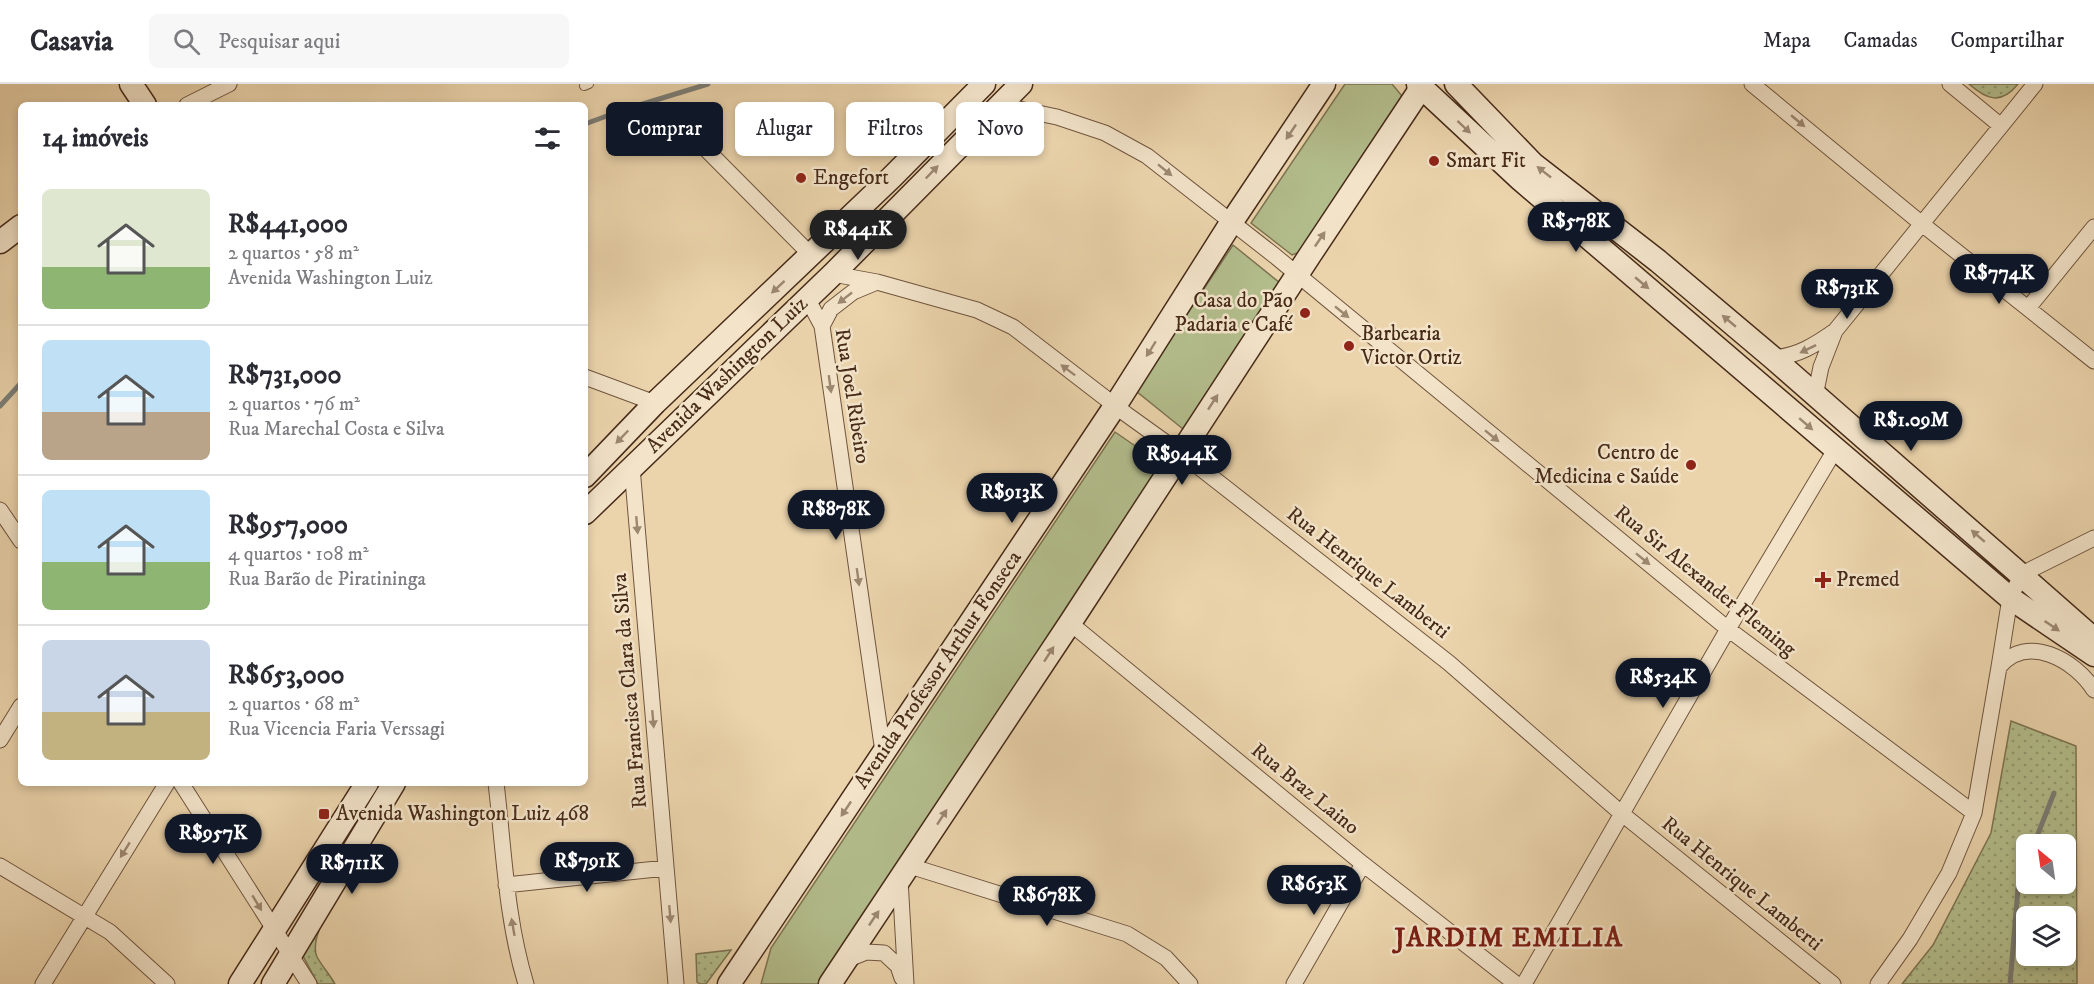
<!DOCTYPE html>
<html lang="pt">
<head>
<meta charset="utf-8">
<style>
	body { margin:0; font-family:"IM FELL DW Pica",serif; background:#f7f7f7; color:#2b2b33; height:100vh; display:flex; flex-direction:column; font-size:22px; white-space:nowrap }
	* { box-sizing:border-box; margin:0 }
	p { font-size:20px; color:#7c7c81 }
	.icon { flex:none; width:33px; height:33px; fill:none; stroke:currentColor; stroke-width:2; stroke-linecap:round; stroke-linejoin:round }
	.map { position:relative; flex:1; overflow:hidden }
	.details { position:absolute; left:18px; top:18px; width:570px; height:684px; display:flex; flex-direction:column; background:#fff; border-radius:9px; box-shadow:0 3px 9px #0003 }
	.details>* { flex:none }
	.banner { position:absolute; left:606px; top:18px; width:570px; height:54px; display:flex; gap:12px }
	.needle { width:39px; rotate:331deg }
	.fabs { position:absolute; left:2016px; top:750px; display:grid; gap:12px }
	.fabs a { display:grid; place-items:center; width:60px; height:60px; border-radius:9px; background:#fff; box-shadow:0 3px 9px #0003; font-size:30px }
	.price { position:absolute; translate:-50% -51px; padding:0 14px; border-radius:21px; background:#111827; color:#fff; font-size:20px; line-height:39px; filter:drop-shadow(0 2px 3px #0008) }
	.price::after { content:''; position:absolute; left:50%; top:36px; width:18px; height:14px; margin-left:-9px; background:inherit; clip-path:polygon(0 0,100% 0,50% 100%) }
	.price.selected { background:#222; color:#fff }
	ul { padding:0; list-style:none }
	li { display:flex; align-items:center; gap:18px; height:150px; padding:0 24px }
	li+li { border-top:2px solid #e1e1e2 }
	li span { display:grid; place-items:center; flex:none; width:168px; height:120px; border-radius:9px; color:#555 }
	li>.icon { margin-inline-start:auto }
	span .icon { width:72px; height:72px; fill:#fffc; stroke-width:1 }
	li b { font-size:26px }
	h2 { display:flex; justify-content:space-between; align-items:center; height:72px; padding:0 24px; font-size:26px }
	.pill { padding:0 21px; border-radius:9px; background:#fff; box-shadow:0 3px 9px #0003; font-size:21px; line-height:54px }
	.pill.selected { background:#111827; color:#fff }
	header { display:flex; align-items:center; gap:36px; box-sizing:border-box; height:84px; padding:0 30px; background:#fff; border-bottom:2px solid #e1e1e2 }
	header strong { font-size:28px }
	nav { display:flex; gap:33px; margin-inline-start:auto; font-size:21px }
	.search { width:420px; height:54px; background:#f7f7f7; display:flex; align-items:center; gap:15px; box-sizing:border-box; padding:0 21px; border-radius:9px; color:#7c7c81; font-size:22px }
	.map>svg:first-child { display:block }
	.grass { fill:#b3bd8c; stroke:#7d7452; stroke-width:1.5 }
	.park { fill:url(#park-dots); stroke:#7d7452; stroke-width:1.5; fill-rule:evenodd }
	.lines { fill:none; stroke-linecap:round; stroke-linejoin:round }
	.stream { stroke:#7b7e77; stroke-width:5 }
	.lane-casing { stroke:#70553e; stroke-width:10 }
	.street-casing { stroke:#70553e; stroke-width:17 }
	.secondary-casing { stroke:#472b19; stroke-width:25 }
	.lane { stroke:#f2e3c9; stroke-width:8 }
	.street { stroke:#f2e3c9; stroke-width:15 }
	.secondary { stroke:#f2e3c9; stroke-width:22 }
	.oneway { fill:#9c8771 }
	.poi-dot { fill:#8f2418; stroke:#f2e3c9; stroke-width:2 }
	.labels { text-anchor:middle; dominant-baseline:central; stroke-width:5; stroke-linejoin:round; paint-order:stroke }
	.poi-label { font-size:21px; fill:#472b19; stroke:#f2e3c9; text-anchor:start }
	.street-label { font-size:21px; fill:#472b19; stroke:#f2e3c9 }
	.district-label { font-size:27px; font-weight:bold; letter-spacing:1.5px; fill:#7a1f14; stroke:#f2e3c9 }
</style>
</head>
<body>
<header>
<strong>Casavia</strong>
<div class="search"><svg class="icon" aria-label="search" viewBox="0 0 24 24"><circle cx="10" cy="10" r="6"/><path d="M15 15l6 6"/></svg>Pesquisar aqui</div>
<nav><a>Mapa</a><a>Camadas</a><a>Compartilhar</a></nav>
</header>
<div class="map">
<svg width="2094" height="900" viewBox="0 0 2094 900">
	<defs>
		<pattern id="park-dots" width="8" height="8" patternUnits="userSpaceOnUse" patternTransform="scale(1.5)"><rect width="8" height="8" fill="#b3bd8c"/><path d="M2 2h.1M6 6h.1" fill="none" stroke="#939a72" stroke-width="1.8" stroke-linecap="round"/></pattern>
	</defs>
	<rect width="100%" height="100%" fill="#ebd4ac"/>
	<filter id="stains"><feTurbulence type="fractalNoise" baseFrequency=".00333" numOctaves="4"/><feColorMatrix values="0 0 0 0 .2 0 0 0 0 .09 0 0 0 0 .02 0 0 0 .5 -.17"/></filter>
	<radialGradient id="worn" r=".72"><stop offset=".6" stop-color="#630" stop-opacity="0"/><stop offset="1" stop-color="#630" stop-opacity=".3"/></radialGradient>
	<path class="grass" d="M1345 0H1392L1402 12 1300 168 1292 171 1251 139Z
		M1233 161 1280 199 1183 345 1136 307Z
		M1115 348 1167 384 819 900H761L771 864Z"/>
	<path class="park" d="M1969 0H2018C2001 21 1987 16 1969 0Z
		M2011 637 2076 662 2077 900H1902L1933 861 1991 749ZM2066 760V800H2026V760ZM2066 832V872H2026V832Z
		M348 783 355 786C343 805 307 850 317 873 322 882 330 891 335 900H318L303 872Z
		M731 866 706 900H700L697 898 696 870Z"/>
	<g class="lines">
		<path class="stream" d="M585 40 623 26 708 0
			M0 322 21 299
			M2034 760 2054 709
			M2010 900 2018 804 2026 781"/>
		<defs>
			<path id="lane" d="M584 2 589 0"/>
			<path id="street" d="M1752 0 1922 140 2094 277
				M1950 0 2001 42
				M187 21 229 0
				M999 21 1057 33 1105 49 1147 72 1275 172 1728 545 1974 729
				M682 41 811 171
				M833 190 877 198 977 226 1013 243 1126 330 1190 376 1449 579 1621 729 1833 900
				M807 214 822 242 883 668
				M2029 223 2094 143
				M822 242 831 225 853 208 877 198
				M1835 247 2035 0
				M1773 274C1798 272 1815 261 1835 247L1821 283 1815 312
				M585 293 655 319
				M632 383 676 900
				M0 426 21 457
				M1070 539 1363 780 1516 900
				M1999 583 2010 514 2022 490 2094 454
				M0 656 21 622
				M181 699 309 900
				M496 699C504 766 506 835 526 900
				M0 782 110 848 167 900
				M910 782 1127 850 1166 874 1190 900
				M900 795 906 900
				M506 801 666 784
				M846 876 866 868 884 869 898 882 902 894
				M43 900 167 699
				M1294 900 1363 780
				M1524 900 1728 545 1835 366
				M1878 900 1910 855 1949 789 1974 729 1999 583C2027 549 2075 576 2094 606"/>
			<path id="secondary" d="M131 0 145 21
				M1418 0 1521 96 2010 514 2094 571
				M1456 0 1533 80 1658 177 1773 274 2094 555
				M0 158 21 142
				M585 392 655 319 892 93 984 0
				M585 429 833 190 1021 0
				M240 900 367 699
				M273 900 394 699
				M729 900 1115 322 1231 139 1324 0
				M830 900 1070 539 1310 171 1417 10 1421 0"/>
		</defs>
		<use href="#lane" class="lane-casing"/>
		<use href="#street" class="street-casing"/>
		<use href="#secondary" class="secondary-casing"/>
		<use href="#lane" class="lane"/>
		<use href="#street" class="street"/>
		<use href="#secondary" class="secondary"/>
	</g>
	<defs><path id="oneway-solid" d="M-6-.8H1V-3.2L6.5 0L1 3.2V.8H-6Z" transform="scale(1.5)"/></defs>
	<g class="oneway">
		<use href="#oneway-solid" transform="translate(1798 37) rotate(40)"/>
		<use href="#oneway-solid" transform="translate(1464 43) rotate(43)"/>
		<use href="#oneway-solid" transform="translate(1291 48) rotate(124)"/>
		<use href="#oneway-solid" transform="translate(1165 86) rotate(39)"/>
		<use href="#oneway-solid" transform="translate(932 88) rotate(-46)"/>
		<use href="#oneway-solid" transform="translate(1544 88) rotate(-142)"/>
		<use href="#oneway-solid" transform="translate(1320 155) rotate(-56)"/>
		<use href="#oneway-solid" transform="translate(1642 199) rotate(40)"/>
		<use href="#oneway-solid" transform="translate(778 203) rotate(137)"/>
		<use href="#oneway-solid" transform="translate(845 214) rotate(142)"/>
		<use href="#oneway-solid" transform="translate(1342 228) rotate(39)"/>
		<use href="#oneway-solid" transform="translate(1729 237) rotate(-140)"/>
		<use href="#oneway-solid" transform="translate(1151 265) rotate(122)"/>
		<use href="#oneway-solid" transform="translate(1808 265) rotate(154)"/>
		<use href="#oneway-solid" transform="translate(1068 286) rotate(-143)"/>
		<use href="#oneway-solid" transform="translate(830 300) rotate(82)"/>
		<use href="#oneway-solid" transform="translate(1213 318) rotate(-57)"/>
		<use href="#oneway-solid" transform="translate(1806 340) rotate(41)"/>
		<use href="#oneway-solid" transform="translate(1492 352) rotate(39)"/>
		<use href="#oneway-solid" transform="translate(622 353) rotate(134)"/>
		<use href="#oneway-solid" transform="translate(637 441) rotate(85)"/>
		<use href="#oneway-solid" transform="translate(1978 452) rotate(-139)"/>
		<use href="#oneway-solid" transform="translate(1643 475) rotate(39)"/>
		<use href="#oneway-solid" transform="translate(858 493) rotate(82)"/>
		<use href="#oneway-solid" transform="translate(2052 542) rotate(34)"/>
		<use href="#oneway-solid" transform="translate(1049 570) rotate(-57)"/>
		<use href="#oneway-solid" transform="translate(653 635) rotate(85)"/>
		<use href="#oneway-solid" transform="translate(846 725) rotate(124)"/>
		<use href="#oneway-solid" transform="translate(942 733) rotate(-57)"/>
		<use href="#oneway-solid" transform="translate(125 766) rotate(122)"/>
		<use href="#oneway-solid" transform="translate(257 819) rotate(59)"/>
		<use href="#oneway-solid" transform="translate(670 830) rotate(85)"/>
		<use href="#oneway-solid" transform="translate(874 834) rotate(-56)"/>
		<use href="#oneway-solid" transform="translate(513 843) rotate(-100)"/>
	</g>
	<g class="poi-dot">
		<circle cx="1434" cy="77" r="6"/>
		<circle cx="801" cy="94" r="6"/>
		<circle cx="1305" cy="229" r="6"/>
		<circle cx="1349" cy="262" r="6"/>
		<circle cx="1691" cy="381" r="6"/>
		<path d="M1820 487h6v6h6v6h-6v6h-6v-6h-6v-6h6z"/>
		<rect x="318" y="724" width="12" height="12" rx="3"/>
	</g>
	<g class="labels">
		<g class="poi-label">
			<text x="1446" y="77">Smart Fit</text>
			<text x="813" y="94">Engefort</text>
			<text x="1293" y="217" text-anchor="end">Casa do Pão<tspan x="1293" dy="24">Padaria e Café</tspan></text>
			<text x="1361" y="250">Barbearia<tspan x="1361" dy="24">Victor Ortiz</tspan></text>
			<text x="1679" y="369" text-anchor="end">Centro de<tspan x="1679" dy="24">Medicina e Saúde</tspan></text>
			<text x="1836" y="496">Premed</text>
			<text x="336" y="730">Avenida Washington Luiz 468</text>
		</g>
		<g class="street-label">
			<text transform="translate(727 291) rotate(-44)">Avenida Washington Luiz</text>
			<text transform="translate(852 312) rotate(81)">Rua Joel Ribeiro</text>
			<text transform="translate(1368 489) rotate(38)">Rua Henrique Lamberti</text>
			<text transform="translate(1705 497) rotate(39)">Rua Sir Alexander Fleming</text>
			<text transform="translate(938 586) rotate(-56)">Avenida Professor Arthur Fonseca</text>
			<text transform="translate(630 607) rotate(-95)">Rua Francisca Clara da Silva</text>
			<text transform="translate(1305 705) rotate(39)">Rua Braz Laino</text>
			<text transform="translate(1742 800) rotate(39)">Rua Henrique Lamberti</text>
		</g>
		<g class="district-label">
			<text x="1509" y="854">JARDIM EMILIA</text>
		</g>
	</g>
	<rect width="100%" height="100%" filter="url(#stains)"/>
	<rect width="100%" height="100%" fill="url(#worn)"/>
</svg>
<div class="fabs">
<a><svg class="needle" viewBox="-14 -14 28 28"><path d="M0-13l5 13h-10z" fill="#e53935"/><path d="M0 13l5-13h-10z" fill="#7c7c81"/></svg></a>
<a><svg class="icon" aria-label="layers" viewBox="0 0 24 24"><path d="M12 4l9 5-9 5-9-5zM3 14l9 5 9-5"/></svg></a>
</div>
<b class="price" style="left:1576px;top:169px">R$578K</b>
<b class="price selected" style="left:858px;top:177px">R$441K</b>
<b class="price" style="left:1999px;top:221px">R$774K</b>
<b class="price" style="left:1847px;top:236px">R$731K</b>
<b class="price" style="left:1911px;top:368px">R$1.09M</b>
<b class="price" style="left:1182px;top:402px">R$944K</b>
<b class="price" style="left:1012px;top:440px">R$913K</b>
<b class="price" style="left:836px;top:457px">R$878K</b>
<b class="price" style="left:1663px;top:625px">R$534K</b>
<b class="price" style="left:213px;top:781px">R$957K</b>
<b class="price" style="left:587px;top:809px">R$791K</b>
<b class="price" style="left:352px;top:811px">R$711K</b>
<b class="price" style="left:1314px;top:832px">R$653K</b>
<b class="price" style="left:1047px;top:843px">R$678K</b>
<div class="banner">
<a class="pill selected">Comprar</a>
<a class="pill">Alugar</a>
<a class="pill">Filtros</a>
<a class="pill">Novo</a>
</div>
<section class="details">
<h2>14 imóveis<svg class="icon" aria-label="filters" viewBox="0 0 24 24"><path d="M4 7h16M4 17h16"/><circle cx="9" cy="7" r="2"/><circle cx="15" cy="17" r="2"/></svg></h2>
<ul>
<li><span style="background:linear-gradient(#dfe7d0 65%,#8fb573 0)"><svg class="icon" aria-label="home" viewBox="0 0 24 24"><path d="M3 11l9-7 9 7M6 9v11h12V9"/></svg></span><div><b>R$441,000</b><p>2 quartos · 58 m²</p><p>Avenida Washington Luiz</p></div></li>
<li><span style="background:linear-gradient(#bfe0f5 60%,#b9a48a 0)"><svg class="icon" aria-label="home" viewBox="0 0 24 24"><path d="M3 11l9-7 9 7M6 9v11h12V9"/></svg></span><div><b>R$731,000</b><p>2 quartos · 76 m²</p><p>Rua Marechal Costa e Silva</p></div></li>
<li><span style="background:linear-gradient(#bfe0f5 60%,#8fb573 0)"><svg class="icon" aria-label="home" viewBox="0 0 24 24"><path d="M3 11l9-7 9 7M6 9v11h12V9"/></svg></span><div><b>R$957,000</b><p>4 quartos · 108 m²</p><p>Rua Barão de Piratininga</p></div></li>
<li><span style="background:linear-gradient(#c9d6e8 60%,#c2b280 0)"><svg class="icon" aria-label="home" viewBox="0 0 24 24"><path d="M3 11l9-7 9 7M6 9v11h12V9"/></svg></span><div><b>R$653,000</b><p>2 quartos · 68 m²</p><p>Rua Vicencia Faria Verssagi</p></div></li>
</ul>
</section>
</div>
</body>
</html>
